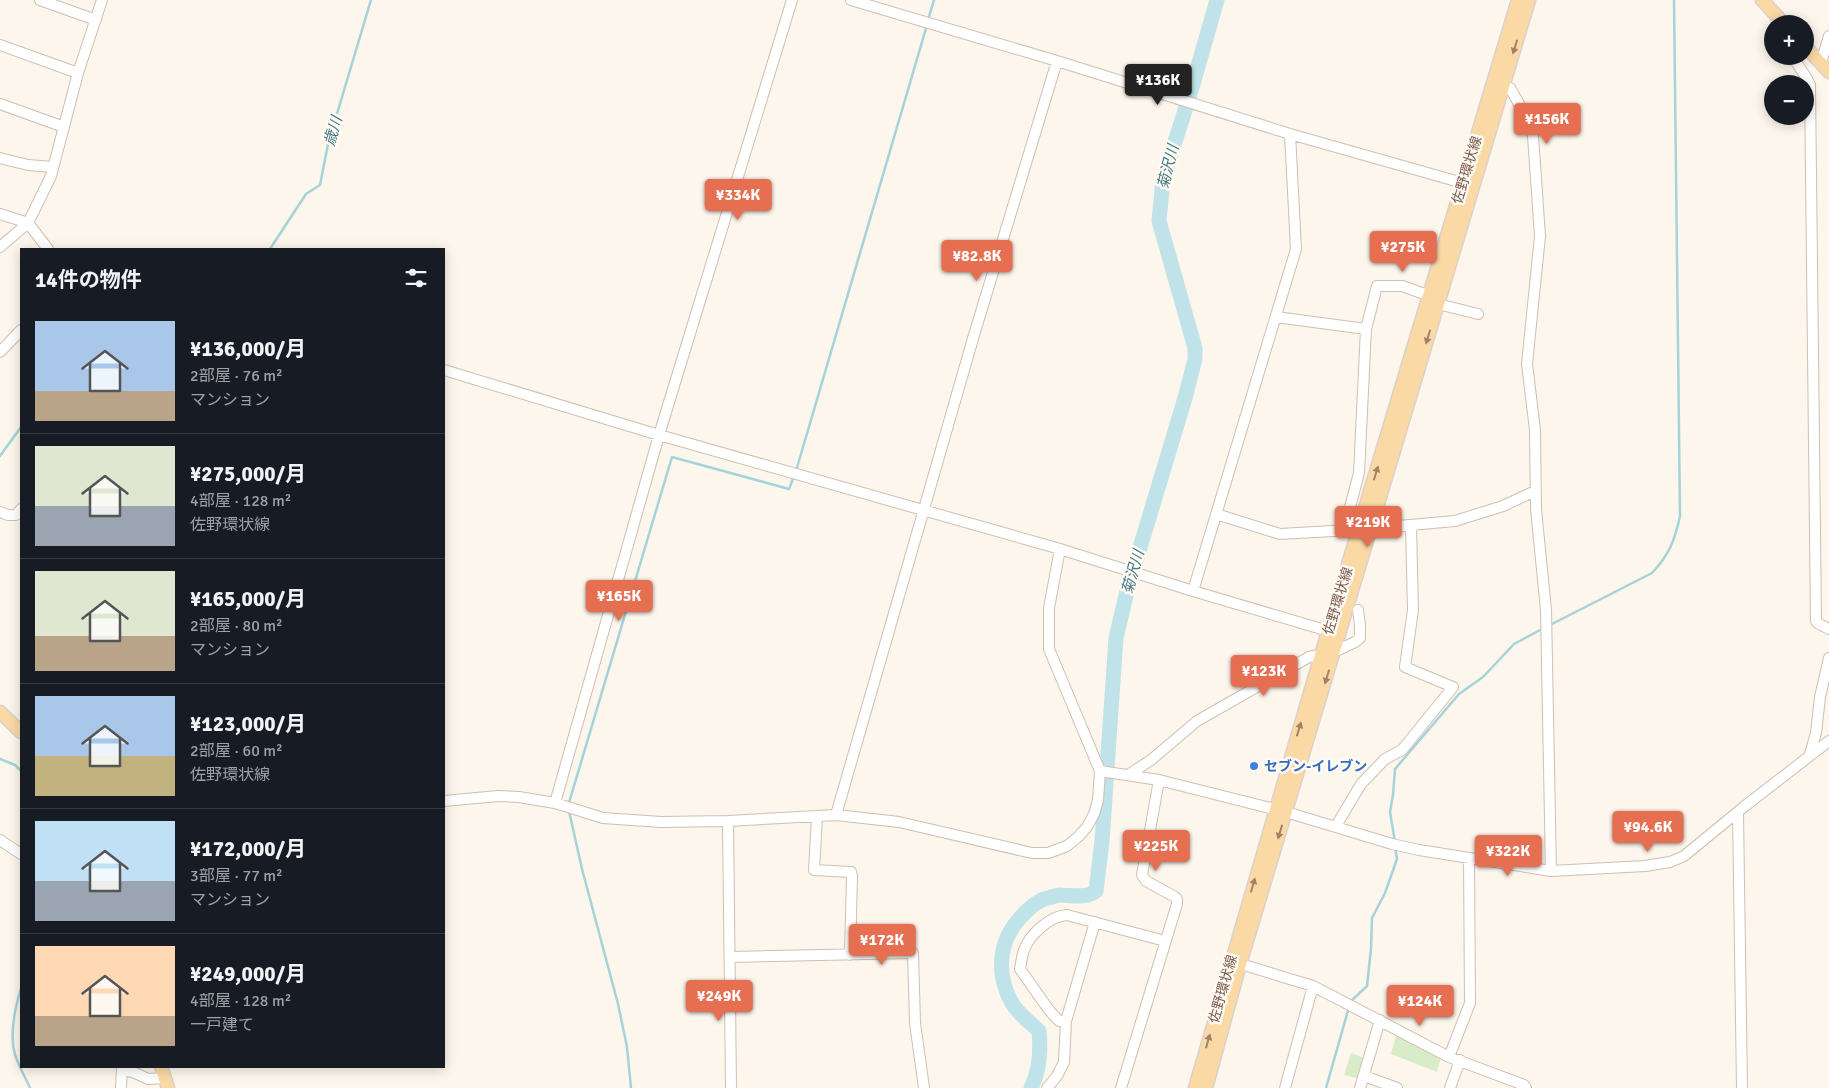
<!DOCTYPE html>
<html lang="ja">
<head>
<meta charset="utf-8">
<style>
	body { margin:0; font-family:Signika,"Noto Sans JP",sans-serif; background:#20242c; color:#f1f3f6; height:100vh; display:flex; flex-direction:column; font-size:19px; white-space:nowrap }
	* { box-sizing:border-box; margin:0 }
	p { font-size:16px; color:#9ea1a6 }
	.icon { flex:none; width:28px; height:28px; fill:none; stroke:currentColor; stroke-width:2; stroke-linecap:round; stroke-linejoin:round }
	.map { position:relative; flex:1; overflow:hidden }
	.side { position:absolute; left:20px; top:248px; width:425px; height:820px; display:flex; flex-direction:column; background:#171b24; border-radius:0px; box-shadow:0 2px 12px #0003 }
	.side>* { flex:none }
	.buttons { position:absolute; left:1764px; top:15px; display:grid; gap:10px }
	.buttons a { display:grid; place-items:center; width:50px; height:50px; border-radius:50%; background:#171b24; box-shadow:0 2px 12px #0003; font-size:25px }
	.price { position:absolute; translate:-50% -42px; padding:0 11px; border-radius:5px; background:#e76f51; color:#fff; font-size:16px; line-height:32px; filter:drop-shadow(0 1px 2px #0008) }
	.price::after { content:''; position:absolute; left:50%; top:30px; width:15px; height:11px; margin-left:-8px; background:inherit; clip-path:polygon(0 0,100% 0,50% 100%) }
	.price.selected { background:#222; color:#fff }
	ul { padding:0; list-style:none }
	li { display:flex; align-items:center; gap:15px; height:125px; padding:0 15px }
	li+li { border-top:1px solid #363941 }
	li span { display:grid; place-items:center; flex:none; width:140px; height:100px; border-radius:0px; color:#555 }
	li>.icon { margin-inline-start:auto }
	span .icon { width:60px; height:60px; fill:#fffc; stroke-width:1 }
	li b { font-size:21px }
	h2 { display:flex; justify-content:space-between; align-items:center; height:60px; padding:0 15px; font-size:21px }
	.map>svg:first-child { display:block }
	.green { fill:#d8ecc9 }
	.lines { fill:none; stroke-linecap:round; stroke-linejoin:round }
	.stream { stroke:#a5d3da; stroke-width:2.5 }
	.river { stroke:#bfe3e8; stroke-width:15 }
	.minor-casing { stroke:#d1beb0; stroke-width:12 }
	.major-casing { stroke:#dad1cd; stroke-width:15 }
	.minor { stroke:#fff; stroke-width:10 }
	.major { stroke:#fbd9a5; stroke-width:12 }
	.oneway { fill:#a18267 }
	.shop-dot { fill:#3f7fe0; stroke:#fffaf3; stroke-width:2 }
	.labels { text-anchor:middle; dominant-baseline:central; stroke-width:5; stroke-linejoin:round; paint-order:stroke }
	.street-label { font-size:14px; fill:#7a5c4d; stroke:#fffaf3 }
	.shop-label { font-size:14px; font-weight:bold; fill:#366cbe; stroke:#fffaf3; text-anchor:start }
	.water-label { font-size:15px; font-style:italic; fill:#437c86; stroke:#fffaf3 }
</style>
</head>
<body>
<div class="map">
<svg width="1829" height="1088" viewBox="0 0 1829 1088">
	<rect width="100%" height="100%" fill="#fdf6ec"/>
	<path class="green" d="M1397 1032 1441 1056 1437 1072 1391 1054Z
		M1351 1053 1365 1058 1360 1079 1344 1075Z"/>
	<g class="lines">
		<path class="stream" d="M928 20 934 0
			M270 249 306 194 320 185 328 144 371 0
			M0 456 21 427
			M796 471 927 25
			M1550 625 1652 573C1669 555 1675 540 1680 516L1674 0
			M0 759 15 765 21 771
			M568 806 672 457 789 489 794 476
			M569 811 582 869 618 1004 627 1047 631 1088
			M1395 842 1390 812 1393 795 1395 769 1459 694 1483 677 1514 644 1542 629
			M21 988C15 1008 9 1034 15 1055 19 1066 25 1077 30 1088
			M1350 1002 1367 986 1371 949 1372 918 1385 893 1397 859 1395 848
			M1326 1088 1349 1007"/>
		<path class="river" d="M1031 1088C1040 1070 1041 1051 1039 1031 1030 1022 1019 1015 1012 1003 996 975 998 942 1020 918 1027 910 1034 903 1044 899 1049 898 1054 896 1059 895 1070 895 1087 899 1096 891L1102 841 1116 638 1127 591 1185 398 1195 359V348L1159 221 1163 179 1189 98 1217 0"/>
		<defs>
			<path id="minor" d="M40 0 96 20
				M851 0 1057 61 1290 134 1470 185
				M0 45 78 73
				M1792 56 1806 77 1810 85 1816 621 1819 624 1829 629
				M1821 63 1829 36
				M1497 84 1510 88 1527 118 1533 136 1540 236 1527 364 1535 430 1536 509 1546 610 1551 871
				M0 104 64 127
				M0 158 28 165 53 167
				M0 214 28 223 48 249
				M0 247 28 223 51 176 78 73 102 0
				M1276 317 1366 329
				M0 352 21 330
				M444 370 659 435 1060 549 1193 591 1335 633
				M0 512 8 515H16L21 509
				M1216 514 1280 534 1350 530
				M1365 529 1455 521 1503 506 1535 491
				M1344 530 1359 473 1366 329 1377 286H1402L1430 296 1438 304 1478 314
				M1193 591 1296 249 1290 134
				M1810 754 1816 733 1820 697 1829 658
				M1100 771 1159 780 1286 812 1392 844 1419 850 1551 871 1645 866 1670 862 1684 856 1745 806 1829 741
				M1128 775 1151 760 1197 721 1309 657 1334 652 1355 642 1360 638V625L1358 610
				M444 801 498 796 519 797 555 803 603 818 661 822 728 821 836 815 899 822 1032 853H1048L1067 846 1079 836 1087 827 1094 814 1098 800 1100 771 1049 649V608L1060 549
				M555 803 659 435 792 0
				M1738 813 1742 1088
				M836 815 974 335 1057 61
				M817 817 814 870 851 872 852 876 850 955
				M728 821 731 1088
				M1336 826 1361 784 1385 759 1402 750 1453 687 1405 667 1413 610 1411 526
				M0 840 21 854
				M731 957 913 953 915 1023 924 1088
				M1234 962 1313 986 1449 1057 1524 1085 1526 1088
				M1066 1021H1059L1049 1010 1020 969C1021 963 1022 956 1024 950 1030 934 1050 916 1067 915L1165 941
				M1449 1057 1470 1003 1469 858
				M122 1070 133 1072 148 1079 165 1078
				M1364 1076 1397 1088
				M121 1088 122 1066
				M1047 1088 1057 1076 1064 1062 1066 1021 1095 922
				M1121 1088 1177 904V899L1175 897 1146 881 1142 875 1159 780
				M1285 1088 1313 986
				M1360 1088 1380 1020
				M1450 1088 1460 1060"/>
			<path id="major" d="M1762 0 1784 24
				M1805 46 1829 72
				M0 712 21 732
				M161 1066 168 1088
				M1195 1088 1328 631 1518 0
				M1206 1088 1240 964 1529 0"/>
		</defs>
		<use href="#minor" class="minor-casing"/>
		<use href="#major" class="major-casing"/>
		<use href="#minor" class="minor"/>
		<use href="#major" class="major"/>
	</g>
	<defs><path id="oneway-solid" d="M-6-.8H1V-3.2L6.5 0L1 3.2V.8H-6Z" transform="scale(1.25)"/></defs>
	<g class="oneway">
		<use href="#oneway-solid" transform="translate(1515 47) rotate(107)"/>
		<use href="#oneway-solid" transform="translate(1428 337) rotate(107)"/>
		<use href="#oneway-solid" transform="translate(1376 473) rotate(-73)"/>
		<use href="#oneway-solid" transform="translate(1327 677) rotate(107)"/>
		<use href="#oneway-solid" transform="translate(1299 729) rotate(-73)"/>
		<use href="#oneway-solid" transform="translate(1280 832) rotate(107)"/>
		<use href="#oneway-solid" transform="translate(1253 885) rotate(-74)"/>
		<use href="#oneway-solid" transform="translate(1208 1041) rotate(-74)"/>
	</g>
	<circle class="shop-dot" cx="1254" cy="766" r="5"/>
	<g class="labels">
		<g class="street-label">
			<text transform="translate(1467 170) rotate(-73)">佐野環状線</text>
			<text transform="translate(1338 601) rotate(-73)">佐野環状線</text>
			<text transform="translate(1223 989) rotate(-74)">佐野環状線</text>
		</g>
		<g class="shop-label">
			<text x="1264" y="766">セブン-イレブン</text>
		</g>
		<g class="water-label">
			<text transform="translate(333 131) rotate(-74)">歳川</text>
			<text transform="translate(1168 167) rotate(-76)">菊沢川</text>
			<text transform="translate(1133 572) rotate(-74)">菊沢川</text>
		</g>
	</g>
</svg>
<div class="buttons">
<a>+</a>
<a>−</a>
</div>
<b class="price selected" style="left:1158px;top:106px">¥136K</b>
<b class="price" style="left:1547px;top:145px">¥156K</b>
<b class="price" style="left:738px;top:221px">¥334K</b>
<b class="price" style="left:1403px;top:273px">¥275K</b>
<b class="price" style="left:977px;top:282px">¥82.8K</b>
<b class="price" style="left:1368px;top:548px">¥219K</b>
<b class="price" style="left:619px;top:622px">¥165K</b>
<b class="price" style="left:1264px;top:697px">¥123K</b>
<b class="price" style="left:1648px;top:853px">¥94.6K</b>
<b class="price" style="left:1156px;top:872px">¥225K</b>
<b class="price" style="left:1508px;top:877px">¥322K</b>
<b class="price" style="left:882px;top:966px">¥172K</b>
<b class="price" style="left:719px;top:1022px">¥249K</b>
<b class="price" style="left:1420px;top:1027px">¥124K</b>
<section class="side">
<h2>14件の物件<svg class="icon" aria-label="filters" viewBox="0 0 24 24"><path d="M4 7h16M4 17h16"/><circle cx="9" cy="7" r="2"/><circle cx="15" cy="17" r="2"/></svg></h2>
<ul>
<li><span style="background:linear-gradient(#a9c7e8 70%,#b9a48a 0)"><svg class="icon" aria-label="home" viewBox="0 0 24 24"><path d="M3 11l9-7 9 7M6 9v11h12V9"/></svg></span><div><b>¥136,000/月</b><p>2部屋 · 76 m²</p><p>マンション</p></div></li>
<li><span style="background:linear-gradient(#dfe7d0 60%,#9aa5b1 0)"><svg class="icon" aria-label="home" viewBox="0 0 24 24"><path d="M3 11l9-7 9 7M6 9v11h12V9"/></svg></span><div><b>¥275,000/月</b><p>4部屋 · 128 m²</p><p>佐野環状線</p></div></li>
<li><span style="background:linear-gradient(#dfe7d0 65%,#b9a48a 0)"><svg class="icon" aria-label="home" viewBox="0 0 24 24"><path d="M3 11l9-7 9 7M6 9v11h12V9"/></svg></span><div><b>¥165,000/月</b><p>2部屋 · 80 m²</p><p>マンション</p></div></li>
<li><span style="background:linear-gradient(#a9c7e8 60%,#c2b280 0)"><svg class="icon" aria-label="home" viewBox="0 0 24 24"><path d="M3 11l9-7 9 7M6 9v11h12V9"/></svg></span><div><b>¥123,000/月</b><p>2部屋 · 60 m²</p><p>佐野環状線</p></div></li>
<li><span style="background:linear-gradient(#bfe0f5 60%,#9aa5b1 0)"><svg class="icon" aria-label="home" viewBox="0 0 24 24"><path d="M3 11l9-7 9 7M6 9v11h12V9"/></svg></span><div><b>¥172,000/月</b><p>3部屋 · 77 m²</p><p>マンション</p></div></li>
<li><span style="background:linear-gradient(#ffd9b3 70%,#b9a48a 0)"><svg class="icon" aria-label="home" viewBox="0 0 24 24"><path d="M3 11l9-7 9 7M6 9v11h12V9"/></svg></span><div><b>¥249,000/月</b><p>4部屋 · 128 m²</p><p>一戸建て</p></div></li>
</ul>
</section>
</div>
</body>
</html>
